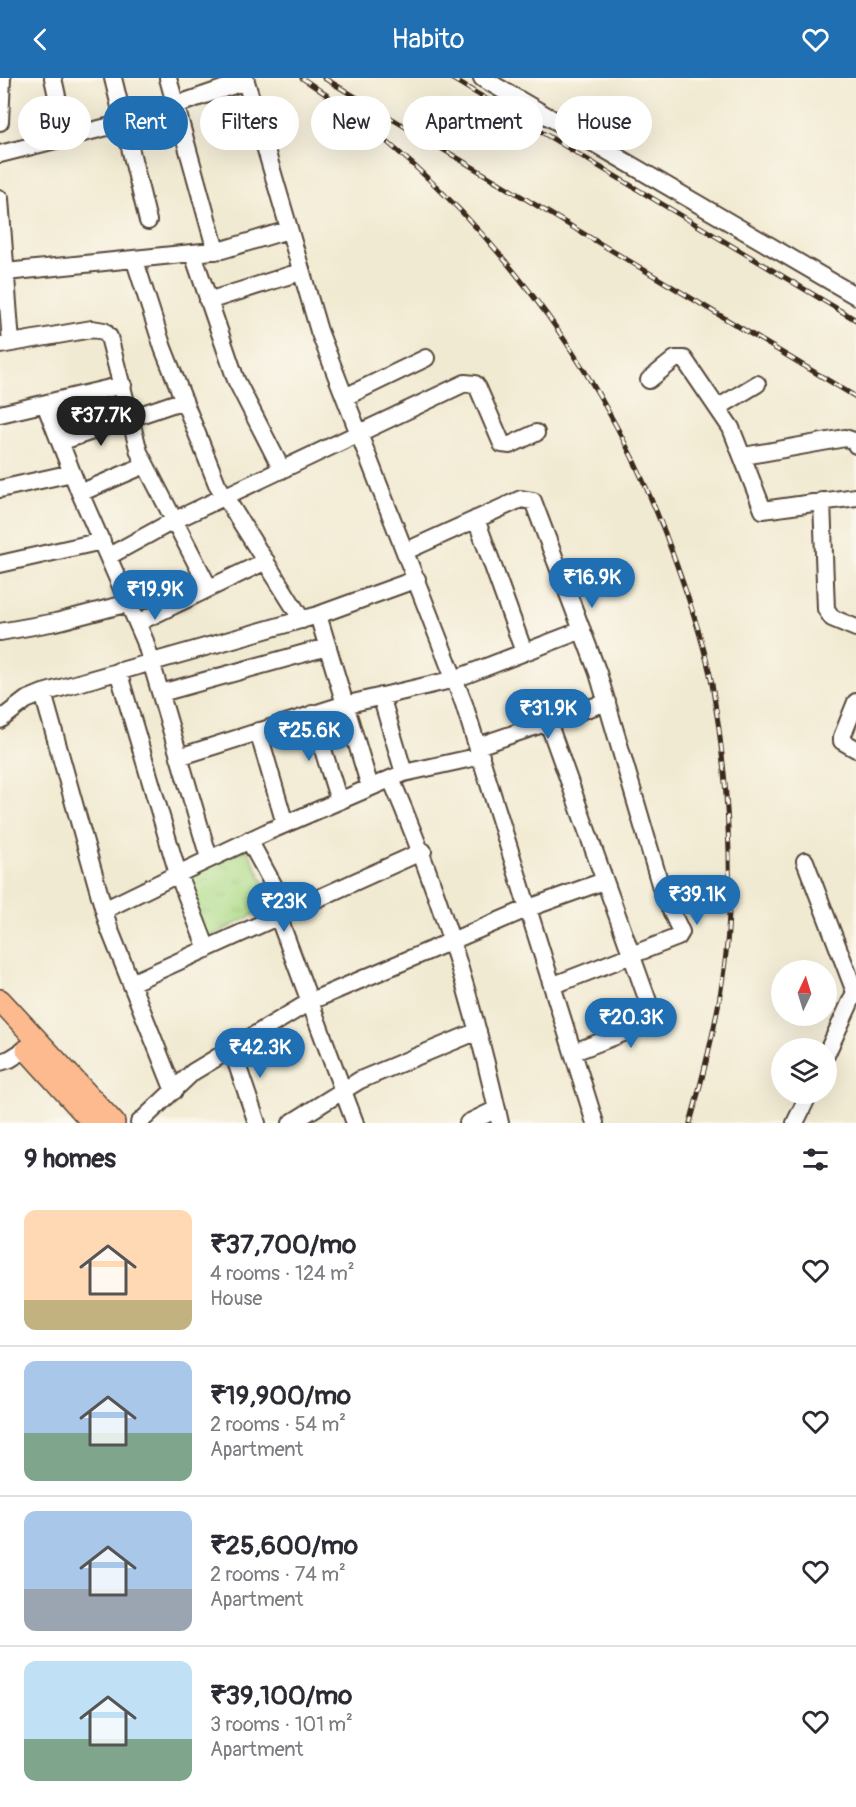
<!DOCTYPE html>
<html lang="en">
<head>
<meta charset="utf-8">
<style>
	body { margin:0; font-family:Pangolin,sans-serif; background:#f2f2f3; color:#2b2b33; height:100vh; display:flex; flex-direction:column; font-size:22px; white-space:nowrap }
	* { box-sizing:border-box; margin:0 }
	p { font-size:20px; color:#7c7c81 }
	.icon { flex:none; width:33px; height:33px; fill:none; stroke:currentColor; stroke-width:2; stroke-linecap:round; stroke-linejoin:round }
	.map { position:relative; height:1045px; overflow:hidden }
	.sheet { display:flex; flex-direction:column; background:#fff; flex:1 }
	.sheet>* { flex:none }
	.top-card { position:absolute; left:18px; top:18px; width:820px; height:54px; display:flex; gap:12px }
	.needle { width:39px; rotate:4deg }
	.buttons { position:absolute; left:771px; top:882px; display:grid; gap:12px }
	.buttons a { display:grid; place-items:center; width:66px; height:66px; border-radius:50%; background:#fff; box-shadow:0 6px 24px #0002; font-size:30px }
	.price { position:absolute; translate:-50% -51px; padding:0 14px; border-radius:21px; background:#1f6fb2; color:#fff; font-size:20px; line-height:39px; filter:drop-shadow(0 2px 3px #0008) }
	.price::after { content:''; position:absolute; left:50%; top:36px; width:18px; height:14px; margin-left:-9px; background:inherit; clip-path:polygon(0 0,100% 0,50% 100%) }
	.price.on { background:#222; color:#fff }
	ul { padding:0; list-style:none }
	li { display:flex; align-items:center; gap:18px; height:150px; padding:0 24px }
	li+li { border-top:2px solid #e1e1e2 }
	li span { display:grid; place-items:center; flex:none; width:168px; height:120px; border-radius:12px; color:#555 }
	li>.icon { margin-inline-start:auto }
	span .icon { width:72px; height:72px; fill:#fffc; stroke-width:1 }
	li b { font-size:26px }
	h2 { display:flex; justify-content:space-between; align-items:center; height:72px; padding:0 24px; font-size:26px }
	.tag { padding:0 21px; border-radius:27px; background:#fff; box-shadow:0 6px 24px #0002; font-size:21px; line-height:54px }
	.tag.on { background:#1f6fb2; color:#fff }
	header { display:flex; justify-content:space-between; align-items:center; height:78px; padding:0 24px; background:#1f6fb2; color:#fff; font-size:27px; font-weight:600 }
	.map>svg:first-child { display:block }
	.park { fill:url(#park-tufts); stroke:#748253; stroke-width:1.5 }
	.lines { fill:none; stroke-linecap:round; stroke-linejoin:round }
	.minor-casing { stroke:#564739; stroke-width:20 }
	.major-casing { stroke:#564739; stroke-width:24 }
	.minor { stroke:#fff; stroke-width:16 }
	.major { stroke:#fcba8e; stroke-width:21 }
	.rail-casing { stroke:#3b2a1e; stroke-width:5 }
	.rail { stroke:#fbf7ec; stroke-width:3; stroke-dasharray:9; stroke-linecap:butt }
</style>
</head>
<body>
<header><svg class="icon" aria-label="back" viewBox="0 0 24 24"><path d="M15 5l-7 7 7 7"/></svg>Habito<svg class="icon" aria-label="heart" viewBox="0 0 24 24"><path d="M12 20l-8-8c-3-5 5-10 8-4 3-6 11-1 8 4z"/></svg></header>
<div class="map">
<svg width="856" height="1045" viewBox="0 0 856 1045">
	<defs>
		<pattern id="park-tufts" width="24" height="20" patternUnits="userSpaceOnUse" patternTransform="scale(1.5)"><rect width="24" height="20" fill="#addb88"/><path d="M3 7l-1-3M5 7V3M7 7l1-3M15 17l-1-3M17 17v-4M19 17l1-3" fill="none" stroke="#96bc75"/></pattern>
	</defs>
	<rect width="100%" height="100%" fill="#fbf7ec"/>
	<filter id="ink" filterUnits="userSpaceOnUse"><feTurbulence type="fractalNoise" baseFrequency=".0167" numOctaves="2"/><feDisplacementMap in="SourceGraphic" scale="12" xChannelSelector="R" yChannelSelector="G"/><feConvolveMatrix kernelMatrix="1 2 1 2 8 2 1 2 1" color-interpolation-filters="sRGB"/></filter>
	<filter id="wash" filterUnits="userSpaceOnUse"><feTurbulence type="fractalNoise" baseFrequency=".008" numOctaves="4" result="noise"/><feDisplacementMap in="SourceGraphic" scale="24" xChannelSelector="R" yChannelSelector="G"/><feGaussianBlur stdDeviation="1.35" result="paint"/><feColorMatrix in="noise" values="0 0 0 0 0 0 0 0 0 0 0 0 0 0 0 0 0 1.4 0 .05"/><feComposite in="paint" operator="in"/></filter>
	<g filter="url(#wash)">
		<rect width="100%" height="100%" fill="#f1ead2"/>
		<path class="park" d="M247 771 274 826 206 861 181 796Z"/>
	</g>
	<g filter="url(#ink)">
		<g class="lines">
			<defs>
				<path id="minor" d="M53 0 66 59
					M113 0 148 143
					M168 0 216 173
					M245 0 319 253 464 626 595 1045
					M482 0 856 218
					M0 44 2 0
					M0 76 123 45 246 3
					M0 121 11 265
					M193 176 236 302 282 392
					M135 183 163 270 217 406 302 542
					M6 194 222 172 288 152
					M208 223 300 194
					M0 267 92 251 104 253 109 259 139 374 209 510
					M649 302 675 281H684L731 350 763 432 856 419
					M345 319 426 280
					M45 326 80 415 145 563 209 780
					M719 329 757 306
					M0 336 123 307
					M60 364 184 322
					M744 378 845 360 854 363 856 367
					M0 411 72 395
					M80 415 145 387
					M822 423 826 531 832 540 856 550
					M476 441 524 574
					M406 473 521 421 533 423 598 595 662 813 681 854 678 859 554 907
					M109 478 173 443 465 305 475 306 478 310 502 366 510 367 536 355
					M0 486 102 463
					M318 537 370 709
					M137 545 266 483
					M0 554 56 544 129 525
					M43 615 109 850 174 1013
					M161 615 327 569
					M381 618 404 695
					M856 624 842 659V663L856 671
					M312 636 339 723
					M0 642 26 622 43 615 318 537 417 501
					M548 644 654 940 652 944 574 974
					M258 653 285 746
					M478 668 607 624
					M179 679 336 629 455 601 582 552
					M391 701C439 812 474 927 500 1045
					M249 762 288 834
					M805 783 855 914
					M104 832 178 796 118 593
					M278 838 355 1045
					M207 871 178 796 267 754 404 695 481 678
					M131 905 423 773
					M231 969 257 1045
					M826 977 856 912
					M0 984 10 981 26 971 33 981
					M139 1045 193 994 311 923 529 830 604 803
					M291 1045 360 1002 478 953
					M468 1045 497 1031
					M795 1045 809 1016"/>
				<path id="major" d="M0 922 114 1045
					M27 972 93 1045"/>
			</defs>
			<use href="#minor" class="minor-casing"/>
			<use href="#major" class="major-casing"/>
			<use href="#minor" class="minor"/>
			<use href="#major" class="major"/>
			<defs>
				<path id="rail" d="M302 0C476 116 607 287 676 485 690 524 704 565 712 606 725 680 731 757 729 833 727 903 709 977 690 1045
					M324 0 856 319
					M451 0 856 242"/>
			</defs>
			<use href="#rail" class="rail-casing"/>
			<use href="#rail" class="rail"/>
		</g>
	</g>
</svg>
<div class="buttons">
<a><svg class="needle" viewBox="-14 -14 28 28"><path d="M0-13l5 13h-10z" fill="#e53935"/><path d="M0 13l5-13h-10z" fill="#7c7c81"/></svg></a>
<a><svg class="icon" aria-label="layers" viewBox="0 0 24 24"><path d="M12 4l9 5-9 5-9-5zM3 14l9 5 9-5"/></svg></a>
</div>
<b class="price on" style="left:101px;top:369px">₹37.7K</b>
<b class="price" style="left:592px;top:531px">₹16.9K</b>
<b class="price" style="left:155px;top:543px">₹19.9K</b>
<b class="price" style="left:548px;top:662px">₹31.9K</b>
<b class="price" style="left:309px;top:684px">₹25.6K</b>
<b class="price" style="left:697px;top:848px">₹39.1K</b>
<b class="price" style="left:284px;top:855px">₹23K</b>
<b class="price" style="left:631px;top:971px">₹20.3K</b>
<b class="price" style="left:260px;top:1001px">₹42.3K</b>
<div class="top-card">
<a class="tag">Buy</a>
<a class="tag on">Rent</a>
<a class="tag">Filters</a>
<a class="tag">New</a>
<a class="tag">Apartment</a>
<a class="tag">House</a>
</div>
</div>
<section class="sheet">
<h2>9 homes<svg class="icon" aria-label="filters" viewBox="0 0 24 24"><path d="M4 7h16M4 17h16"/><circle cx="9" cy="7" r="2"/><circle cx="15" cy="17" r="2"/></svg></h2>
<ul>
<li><span style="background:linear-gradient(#ffd9b3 75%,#c2b280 0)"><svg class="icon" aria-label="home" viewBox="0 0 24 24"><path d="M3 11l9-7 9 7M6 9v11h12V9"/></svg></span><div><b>₹37,700/mo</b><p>4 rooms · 124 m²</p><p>House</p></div><svg class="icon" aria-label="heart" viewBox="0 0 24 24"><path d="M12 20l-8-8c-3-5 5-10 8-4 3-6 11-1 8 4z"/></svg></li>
<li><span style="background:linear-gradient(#a9c7e8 60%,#7fa58c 0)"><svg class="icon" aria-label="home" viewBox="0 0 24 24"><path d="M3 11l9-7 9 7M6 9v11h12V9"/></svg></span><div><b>₹19,900/mo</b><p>2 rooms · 54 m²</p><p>Apartment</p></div><svg class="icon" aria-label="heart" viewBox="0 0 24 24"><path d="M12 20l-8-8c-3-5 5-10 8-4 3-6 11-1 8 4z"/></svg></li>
<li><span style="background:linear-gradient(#a9c7e8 65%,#9aa5b1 0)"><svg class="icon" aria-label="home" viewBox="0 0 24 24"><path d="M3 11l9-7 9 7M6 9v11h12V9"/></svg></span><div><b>₹25,600/mo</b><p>2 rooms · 74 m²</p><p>Apartment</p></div><svg class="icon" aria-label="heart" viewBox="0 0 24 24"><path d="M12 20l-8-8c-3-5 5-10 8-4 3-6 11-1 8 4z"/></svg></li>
<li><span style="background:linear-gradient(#bfe0f5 65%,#7fa58c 0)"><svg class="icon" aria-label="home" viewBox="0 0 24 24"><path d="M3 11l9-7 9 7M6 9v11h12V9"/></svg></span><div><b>₹39,100/mo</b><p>3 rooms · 101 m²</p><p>Apartment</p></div><svg class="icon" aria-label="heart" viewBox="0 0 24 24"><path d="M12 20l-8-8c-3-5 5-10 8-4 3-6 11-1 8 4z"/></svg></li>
</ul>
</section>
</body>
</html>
